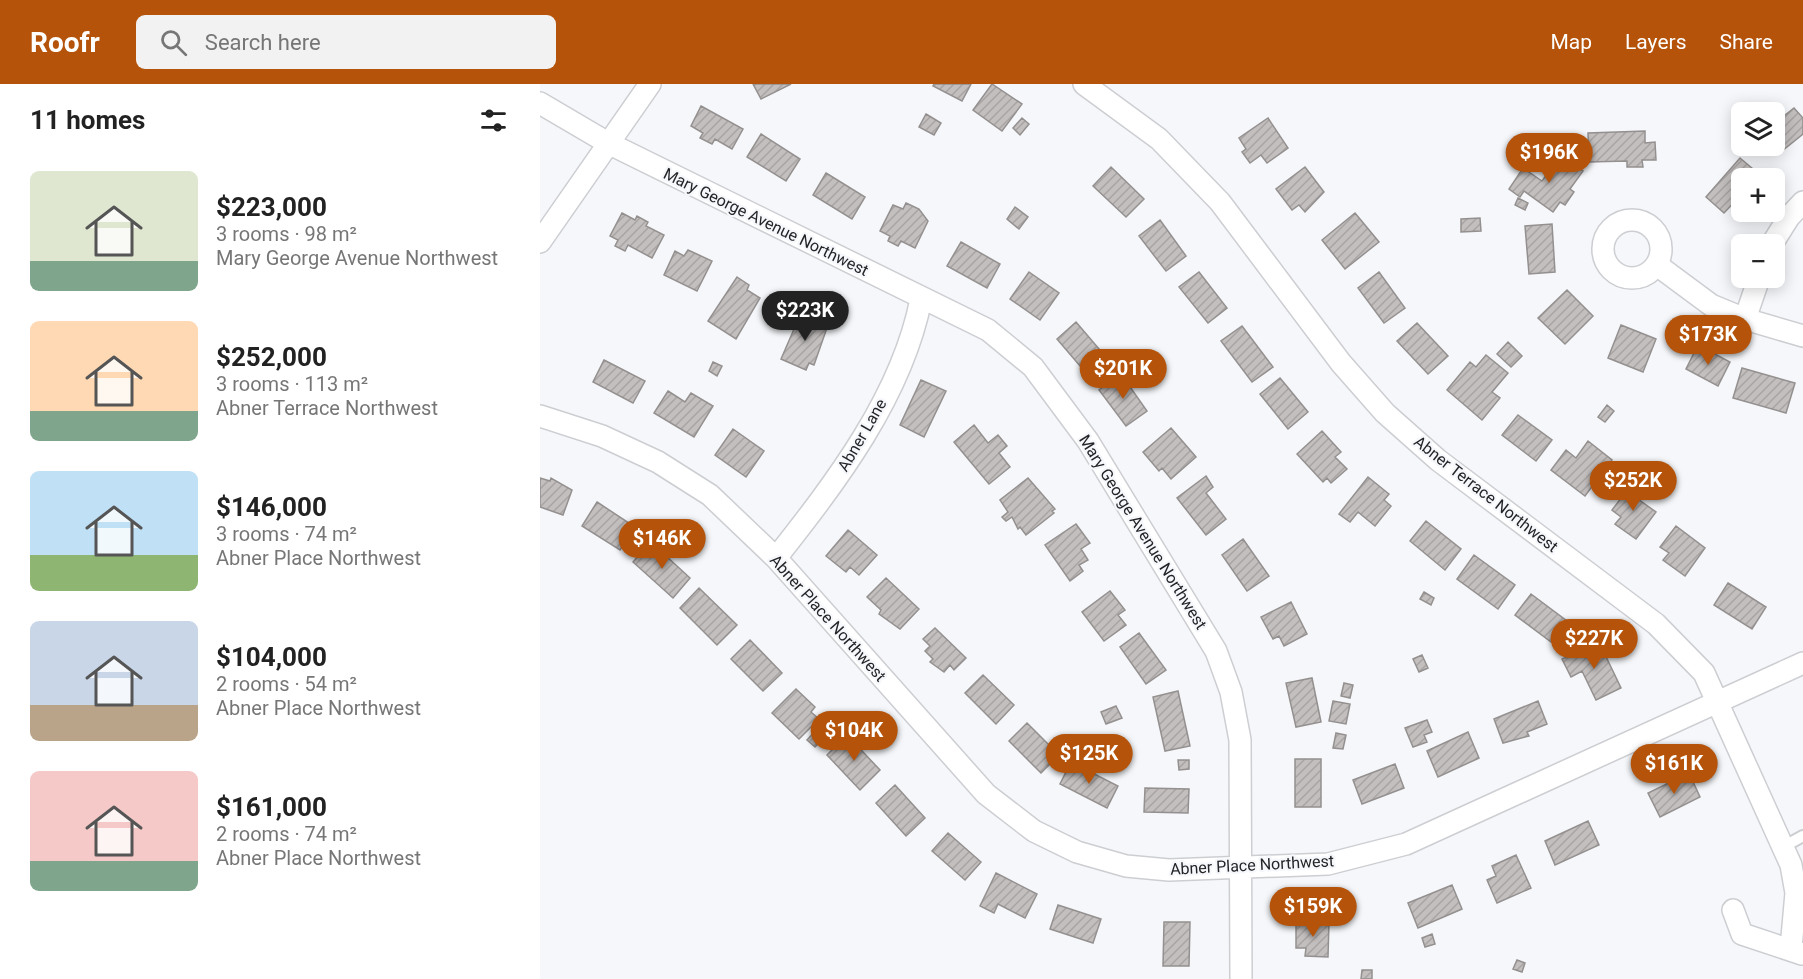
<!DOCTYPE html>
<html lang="en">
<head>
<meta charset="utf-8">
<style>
	body { margin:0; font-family:Roboto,sans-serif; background:#f2f2f2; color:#222; height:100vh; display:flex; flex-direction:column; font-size:22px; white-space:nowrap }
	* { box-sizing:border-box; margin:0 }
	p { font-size:20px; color:#767676 }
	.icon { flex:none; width:33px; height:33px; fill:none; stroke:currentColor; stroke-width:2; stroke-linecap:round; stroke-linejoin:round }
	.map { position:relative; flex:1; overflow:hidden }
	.details { display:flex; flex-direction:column; background:#fff; width:540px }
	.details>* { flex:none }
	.controls { position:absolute; left:1191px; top:18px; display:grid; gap:12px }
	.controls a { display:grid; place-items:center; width:54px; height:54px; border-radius:9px; background:#fff; box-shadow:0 3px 15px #0003; font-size:30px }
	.price { position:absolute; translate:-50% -51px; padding:0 14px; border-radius:21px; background:#b45309; color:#fff; font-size:20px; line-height:39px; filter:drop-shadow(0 2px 3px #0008) }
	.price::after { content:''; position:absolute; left:50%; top:36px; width:18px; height:14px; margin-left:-9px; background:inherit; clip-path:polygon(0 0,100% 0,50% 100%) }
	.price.selected { background:#222; color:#fff }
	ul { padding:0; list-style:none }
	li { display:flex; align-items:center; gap:18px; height:150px; padding:0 30px }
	li span { display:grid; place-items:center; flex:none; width:168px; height:120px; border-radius:9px; color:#555 }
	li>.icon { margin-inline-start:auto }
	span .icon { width:72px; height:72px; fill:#fffc; stroke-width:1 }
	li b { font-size:26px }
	h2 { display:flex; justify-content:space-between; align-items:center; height:72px; padding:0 30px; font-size:26px }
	header { display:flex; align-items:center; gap:36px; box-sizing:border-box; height:84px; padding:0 30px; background:#b45309; color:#fff }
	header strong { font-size:28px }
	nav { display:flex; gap:33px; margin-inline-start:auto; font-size:21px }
	.search { width:420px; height:54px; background:#f2f2f2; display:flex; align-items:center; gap:15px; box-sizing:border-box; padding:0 21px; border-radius:9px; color:#767676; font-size:22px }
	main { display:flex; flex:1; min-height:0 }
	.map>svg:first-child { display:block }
	.building { fill:url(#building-hatch); stroke:#94908f; stroke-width:1.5 }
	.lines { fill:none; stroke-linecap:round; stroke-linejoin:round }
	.lane-casing { stroke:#cdced2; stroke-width:14 }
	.street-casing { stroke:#cdced2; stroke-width:24 }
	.lane { stroke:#fff; stroke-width:10 }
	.street { stroke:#fff; stroke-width:21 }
	.labels { text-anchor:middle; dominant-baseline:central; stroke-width:4.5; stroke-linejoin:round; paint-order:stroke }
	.street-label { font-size:16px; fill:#242426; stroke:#f5f7fa }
</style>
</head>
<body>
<header>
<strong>Roofr</strong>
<div class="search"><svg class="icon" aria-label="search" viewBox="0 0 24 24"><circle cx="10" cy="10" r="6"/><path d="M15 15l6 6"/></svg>Search here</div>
<nav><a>Map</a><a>Layers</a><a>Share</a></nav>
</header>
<main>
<section class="details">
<h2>11 homes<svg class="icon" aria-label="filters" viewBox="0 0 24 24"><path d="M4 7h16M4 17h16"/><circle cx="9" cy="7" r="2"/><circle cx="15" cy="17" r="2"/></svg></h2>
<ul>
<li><span style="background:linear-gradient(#dfe7d0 75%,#7fa58c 0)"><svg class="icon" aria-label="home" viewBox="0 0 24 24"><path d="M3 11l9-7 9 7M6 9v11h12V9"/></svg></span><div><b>$223,000</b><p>3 rooms · 98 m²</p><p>Mary George Avenue Northwest</p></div></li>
<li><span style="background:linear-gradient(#ffd9b3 75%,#7fa58c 0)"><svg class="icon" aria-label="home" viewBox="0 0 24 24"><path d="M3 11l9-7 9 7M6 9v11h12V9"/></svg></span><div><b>$252,000</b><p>3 rooms · 113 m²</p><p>Abner Terrace Northwest</p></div></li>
<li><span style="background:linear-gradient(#bfe0f5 70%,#8fb573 0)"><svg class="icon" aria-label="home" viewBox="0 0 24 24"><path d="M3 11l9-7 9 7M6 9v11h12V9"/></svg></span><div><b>$146,000</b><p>3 rooms · 74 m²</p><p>Abner Place Northwest</p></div></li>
<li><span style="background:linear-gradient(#c9d6e8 70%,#b9a48a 0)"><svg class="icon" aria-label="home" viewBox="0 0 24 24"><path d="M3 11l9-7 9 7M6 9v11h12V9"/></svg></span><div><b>$104,000</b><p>2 rooms · 54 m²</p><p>Abner Place Northwest</p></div></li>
<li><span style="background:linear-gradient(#f6c9c9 75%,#7fa58c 0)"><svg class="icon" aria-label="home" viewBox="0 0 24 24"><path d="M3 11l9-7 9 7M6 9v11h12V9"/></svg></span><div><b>$161,000</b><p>2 rooms · 74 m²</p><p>Abner Place Northwest</p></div></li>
</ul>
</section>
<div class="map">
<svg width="1263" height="895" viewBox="0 0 1263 895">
	<defs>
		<pattern id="building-hatch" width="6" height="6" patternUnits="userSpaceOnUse" patternTransform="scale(1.5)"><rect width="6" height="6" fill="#c3bfbe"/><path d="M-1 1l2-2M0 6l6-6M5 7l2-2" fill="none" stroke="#a7a4a3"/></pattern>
	</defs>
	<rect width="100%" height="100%" fill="#f5f7fa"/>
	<path class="building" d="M213 0H251L221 15Z
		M394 0H431L422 17 393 2Z
		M452 0 482 20 462 47 433 26Z
		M161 22 203 45 192 65 175 55 172 60 160 54 163 49 151 42Z
		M1254 24 1263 34V50L1242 67 1234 58V40Z
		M386 30 401 39 394 51 379 43Z
		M482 34 489 40 480 51 473 44Z
		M728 34 748 64 727 79 721 71 710 79 702 68 706 65 699 54Z
		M1105 47V59L1115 58 1116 76H1102L1103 83H1087V77L1049 78 1048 49Z
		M221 50 260 75 246 97 207 73Z
		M1021 71 1043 87 1030 105 1034 108 1025 121 1020 118 1013 128 984 107 980 113 969 105 983 84 1002 97Z
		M1200 74 1219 90 1215 94H1202V110L1184 129 1166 113Z
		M571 83 604 115 586 133 553 102Z
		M765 83 784 108 765 128 759 121 752 126 736 105Z
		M286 89 325 113 312 135 273 111Z
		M978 114 988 119 985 126 975 121Z
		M366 119 379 125 388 137 375 164 361 157 358 162 348 157 350 152 340 147 353 121 363 125Z
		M475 123 488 133 479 145 467 135Z
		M82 129 95 136 97 132 108 138 106 142 124 151 112 174 88 161 85 167 75 162 78 156 70 152Z
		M815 129 839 158 805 185 782 156Z
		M940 134 941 147 921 148V135Z
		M620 136 646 172 626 187 599 152Z
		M1012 140 1015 188 989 190 985 142Z
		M421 158 460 180 447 204 407 182Z
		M148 166 172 177 157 207 124 191 135 167 144 172Z
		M489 188 519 209 500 236 470 215Z
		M659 188 687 224 668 239 639 203Z
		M839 188 865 224 844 239 818 204Z
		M197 193 209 201 207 206 220 214 196 255 168 237Z
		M1027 206 1053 232 1025 260 998 234Z
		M261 229 288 241 274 281 269 279 266 286 241 275Z
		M536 238 565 272 546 289 517 255Z
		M877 239 908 272 888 290 857 257Z
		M1081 241 1116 255 1103 288 1068 274Z
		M702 242 733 283 712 298 681 257Z
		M968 258 982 272 971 283 957 270Z
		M1158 261 1190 278 1178 302 1146 285Z
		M946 271 968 289 952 308 960 314 942 336 907 306 930 278 936 283Z
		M64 276 105 297 93 319 53 298Z
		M173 278 182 282 177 292 169 287Z
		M1202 284 1255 299 1246 329 1193 314Z
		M581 290 607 327 586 342 559 306Z
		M740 294 768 328 748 345 720 310Z
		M381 296 406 307 384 353 360 341Z
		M128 307 145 318 151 309 173 322 154 353 114 329Z
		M1067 321 1074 327 1065 338 1058 333Z
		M978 331 1012 356 996 377 962 351Z
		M434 341 448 359 458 351 467 362 459 369 470 383 449 400 414 358Z
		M631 344 656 373 631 395 622 384 619 387 603 368Z
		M193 345 224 367 206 393 175 371Z
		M782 347 801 368 795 373 807 385 791 399 787 394 783 398 757 370Z
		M1048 357 1072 376 1045 412 1011 386 1026 366 1036 374Z
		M666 392 673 403 666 409 686 435 666 451 637 414Z
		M828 393 849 410 844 416 851 422 835 442 818 428 810 438 799 430Z
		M0 394 10 397 11 394 32 406 23 431 0 423Z
		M488 394 515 425 512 427 514 429 486 451 480 443 478 445 472 433 466 437 462 433 468 428 460 416Z
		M1092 400 1103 408 1098 415 1116 428 1096 455 1075 440 1081 433 1072 426Z
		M57 418 95 443 80 466 42 442Z
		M886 437 921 465 905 486 870 457Z
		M536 440 550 459 541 465 548 476 539 481 543 487 530 497 505 461Z
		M1136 442 1165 464 1145 492 1123 476 1129 469 1120 463Z
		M308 446 337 471 319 491 310 483 306 488 286 472Z
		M703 455 729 492 707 507 682 471Z
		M111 458 150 494 133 514 93 478Z
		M934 471 975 501 958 525 917 495Z
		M346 494 379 525 360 545 339 530 341 526 327 513Z
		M1188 499 1226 523 1212 545 1174 521Z
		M159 504 197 541 177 561 140 524Z
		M570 507 585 526 578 531 586 541 564 557 542 528Z
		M884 508 894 514 891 521 880 515Z
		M991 510 1027 537 1011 558 975 531Z
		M751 518 767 550 744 562 739 552 733 555 721 533Z
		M395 544 426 574 414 586 410 581 404 588 390 578 393 575 385 567 390 562 383 555Z
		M599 549 626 586 606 600 580 563Z
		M210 556 242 589 223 607 191 575Z
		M1059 558 1081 604 1056 616 1042 587 1031 593 1022 575Z
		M882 571 888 584 879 588 873 575Z
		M443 591 474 621 456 640 425 609Z
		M772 594 781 638 756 643 746 599Z
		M804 599 813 601 810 614 801 612Z
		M256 605 275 623 271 628 279 635 259 655 232 629Z
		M638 607 650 662 625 667 613 613Z
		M793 617 810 620 806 640 789 637Z
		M998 617 1007 640 987 648 989 652 963 659 954 635Z
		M576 622 582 634 566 640 561 628Z
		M887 636 892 648 884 651 887 658 873 663 865 644Z
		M487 639 519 671 501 689 469 657Z
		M281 641 289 648 275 663 267 656Z
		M928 648 939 674 898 693 887 667Z
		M796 649 806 651 803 665 793 664Z
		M307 651 340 686 320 706 287 671Z
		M755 675H781V723H755Z
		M638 676H649V685L639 686Z
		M531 678 578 702 567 724 520 700Z
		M855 680 864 704 822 720 813 696Z
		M1149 689 1160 713 1120 733 1108 709Z
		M355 701 385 734 366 752 336 719Z
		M605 704 649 705 648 729 604 728Z
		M1048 737 1059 761 1015 781 1005 757Z
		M408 749 441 778 425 796 392 767Z
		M976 771 991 804 957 819 947 796 956 792 952 782Z
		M456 789 497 810 485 834 458 820 454 829 440 822Z
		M912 801 922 825 878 844 868 819Z
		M518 821 561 835 553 859 510 845Z
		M756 837 789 838 788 873 765 872 766 864H756Z
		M624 838H650L649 882H623Z
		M892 850 895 860 885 863 882 854Z
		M977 876 985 879 982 888 973 885Z
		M822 886H832V895H821Z"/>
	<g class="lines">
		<defs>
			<path id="lane" d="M1243 763 1263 752"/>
			<path id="street" d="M544 0 619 55 680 118 801 279 845 329 898 376 1116 540 1164 589 1251 781 1256 809 1251 864
				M0 19 68 59 448 246 493 283 548 357 676 567 691 608 700 656 701 895
				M1063 165a29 29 0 1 1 58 0a29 29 0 1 1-58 0Z
				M0 158 110 0
				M1232 160 1249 133 1263 118
				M1117 181 1171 221 1205 235 1263 252
				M1205 235 1219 194
				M0 332 62 352 118 378 170 411 236 474 446 710 494 747 537 768 586 782 629 786 788 780 866 760 1263 579
				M236 474C296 398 362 312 381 215
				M1193 826 1202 850 1262 870"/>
		</defs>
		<use href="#lane" class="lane-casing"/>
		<use href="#street" class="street-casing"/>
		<use href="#lane" class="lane"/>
		<use href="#street" class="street"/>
	</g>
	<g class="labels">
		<g class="street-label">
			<text transform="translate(226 138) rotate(26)">Mary George Avenue Northwest</text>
			<text transform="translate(322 351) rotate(-60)">Abner Lane</text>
			<text transform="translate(946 410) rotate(38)">Abner Terrace Northwest</text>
			<text transform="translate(603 448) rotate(58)">Mary George Avenue Northwest</text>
			<text transform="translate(288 534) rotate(48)">Abner Place Northwest</text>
			<text transform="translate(712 781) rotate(-3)">Abner Place Northwest</text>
		</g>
	</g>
</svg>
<div class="controls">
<a><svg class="icon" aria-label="layers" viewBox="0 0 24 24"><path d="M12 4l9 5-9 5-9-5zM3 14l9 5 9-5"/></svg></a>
<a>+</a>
<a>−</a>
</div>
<b class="price" style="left:1009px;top:100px">$196K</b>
<b class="price selected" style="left:265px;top:258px">$223K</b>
<b class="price" style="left:1168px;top:282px">$173K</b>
<b class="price" style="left:583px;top:316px">$201K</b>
<b class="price" style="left:1093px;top:428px">$252K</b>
<b class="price" style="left:122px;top:486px">$146K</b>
<b class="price" style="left:1054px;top:586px">$227K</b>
<b class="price" style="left:314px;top:678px">$104K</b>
<b class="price" style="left:549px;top:701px">$125K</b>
<b class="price" style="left:1134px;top:711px">$161K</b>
<b class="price" style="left:773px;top:854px">$159K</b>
</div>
</main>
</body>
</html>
